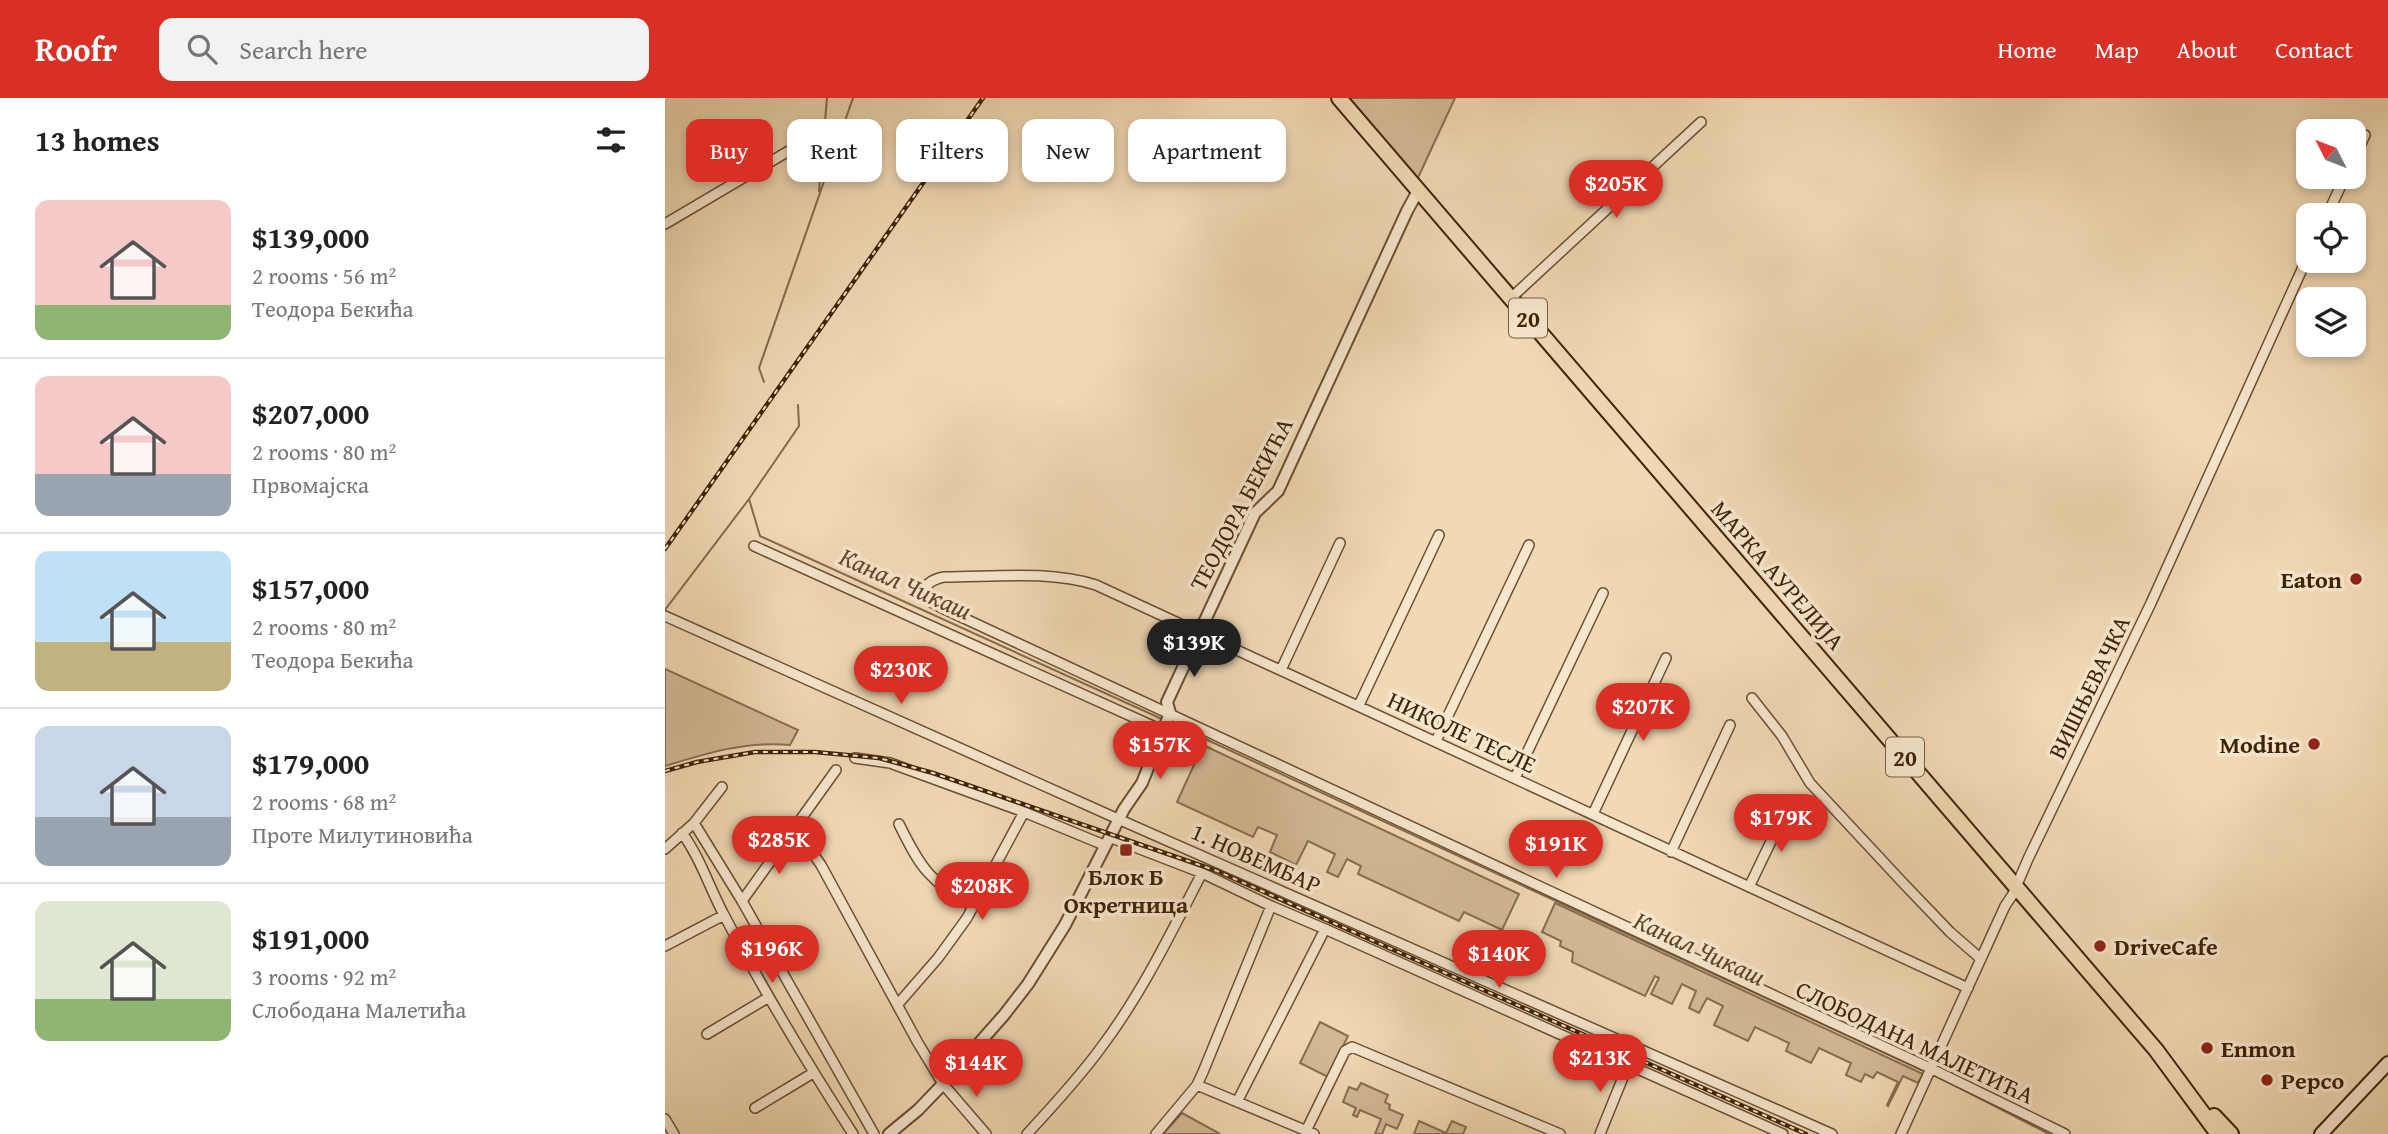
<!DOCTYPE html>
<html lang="en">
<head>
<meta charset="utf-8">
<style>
	body { margin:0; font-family:"Gentium Book Plus",serif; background:#f2f2f2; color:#222; height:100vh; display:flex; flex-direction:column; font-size:26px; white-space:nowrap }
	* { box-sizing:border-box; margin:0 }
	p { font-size:23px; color:#767676 }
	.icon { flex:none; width:38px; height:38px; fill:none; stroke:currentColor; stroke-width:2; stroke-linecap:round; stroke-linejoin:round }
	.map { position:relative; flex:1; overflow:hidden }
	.panel { display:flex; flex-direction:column; background:#fff; width:665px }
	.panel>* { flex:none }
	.guide { position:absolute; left:21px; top:21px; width:665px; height:63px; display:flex; gap:14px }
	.needle { width:46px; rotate:312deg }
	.tools { position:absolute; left:1631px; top:21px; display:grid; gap:14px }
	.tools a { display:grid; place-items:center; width:70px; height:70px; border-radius:14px; background:#fff; box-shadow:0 4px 10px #0003; font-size:35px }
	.price { position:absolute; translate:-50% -60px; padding:0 16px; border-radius:24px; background:#d93025; color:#fff; font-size:23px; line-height:46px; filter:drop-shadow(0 2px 4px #0008) }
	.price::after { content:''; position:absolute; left:50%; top:42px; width:21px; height:16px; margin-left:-10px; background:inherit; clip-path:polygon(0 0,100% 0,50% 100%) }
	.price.on { background:#222; color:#fff }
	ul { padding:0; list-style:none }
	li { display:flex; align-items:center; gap:21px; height:175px; padding:0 35px }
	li+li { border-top:2px solid #e0e0e0 }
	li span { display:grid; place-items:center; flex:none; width:196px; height:140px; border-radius:14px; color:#555 }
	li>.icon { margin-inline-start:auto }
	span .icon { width:84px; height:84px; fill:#fffc; stroke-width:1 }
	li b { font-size:30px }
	h2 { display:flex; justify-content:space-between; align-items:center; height:84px; padding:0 35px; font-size:30px }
	.chip { padding:0 24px; border-radius:14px; background:#fff; box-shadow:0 4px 10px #0003; font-size:24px; line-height:63px }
	.chip.on { background:#d93025; color:#fff }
	header { display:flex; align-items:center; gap:42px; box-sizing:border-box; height:98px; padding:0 35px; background:#d93025; color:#fff }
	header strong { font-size:33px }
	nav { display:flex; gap:38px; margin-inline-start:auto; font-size:24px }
	.search { width:490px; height:63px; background:#f2f2f2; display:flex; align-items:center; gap:18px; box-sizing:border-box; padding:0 24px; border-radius:14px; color:#767676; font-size:26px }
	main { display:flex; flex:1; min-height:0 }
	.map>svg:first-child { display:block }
	.green { fill:#d3ba96; stroke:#896e4e; stroke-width:2 }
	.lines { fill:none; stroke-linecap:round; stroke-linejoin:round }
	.stream { stroke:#856b4a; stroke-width:2 }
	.minor-casing { stroke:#6c5031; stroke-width:12 }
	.tertiary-casing { stroke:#6c5031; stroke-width:14 }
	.secondary-casing { stroke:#3f2305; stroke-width:16 }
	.primary-casing { stroke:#3f2305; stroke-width:18 }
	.minor { stroke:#f6e6ce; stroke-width:9 }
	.tertiary { stroke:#f6e6ce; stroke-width:10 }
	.secondary { stroke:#f6e6ce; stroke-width:12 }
	.primary { stroke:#f1d9b4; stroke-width:14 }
	.rail-casing { stroke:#3f2305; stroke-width:4.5 }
	.rail { stroke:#f6e6ce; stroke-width:2; stroke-dasharray:5; stroke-linecap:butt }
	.poi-dot { fill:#8f2418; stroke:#f6e6ce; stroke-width:2.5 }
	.labels { text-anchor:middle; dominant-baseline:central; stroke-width:7; stroke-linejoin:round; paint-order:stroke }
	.shield { fill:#f6e6ce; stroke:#765e41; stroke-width:2 }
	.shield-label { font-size:23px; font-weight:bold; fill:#3f2305 }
	.street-label { font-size:24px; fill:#3f2305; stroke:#f6e6ce }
	.poi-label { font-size:24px; font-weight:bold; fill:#3f2305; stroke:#f6e6ce; text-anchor:start }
	.water-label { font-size:26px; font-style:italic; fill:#624728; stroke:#f6e6ce }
</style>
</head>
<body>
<header>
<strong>Roofr</strong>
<div class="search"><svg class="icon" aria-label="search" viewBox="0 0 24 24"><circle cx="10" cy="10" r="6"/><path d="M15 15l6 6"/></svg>Search here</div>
<nav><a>Home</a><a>Map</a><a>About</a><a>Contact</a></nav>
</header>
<main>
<section class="panel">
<h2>13 homes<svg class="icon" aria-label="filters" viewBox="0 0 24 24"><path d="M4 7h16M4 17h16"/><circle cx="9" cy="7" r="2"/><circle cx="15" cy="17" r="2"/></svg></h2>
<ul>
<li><span style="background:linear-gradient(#f6c9c9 75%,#8fb573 0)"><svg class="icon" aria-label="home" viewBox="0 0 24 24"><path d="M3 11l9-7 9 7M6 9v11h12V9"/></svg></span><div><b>$139,000</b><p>2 rooms · 56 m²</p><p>Теодора Бекића</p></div></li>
<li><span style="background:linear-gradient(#f6c9c9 70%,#9aa5b1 0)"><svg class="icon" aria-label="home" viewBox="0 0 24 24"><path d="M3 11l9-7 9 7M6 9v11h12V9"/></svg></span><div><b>$207,000</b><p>2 rooms · 80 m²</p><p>Првомајска</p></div></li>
<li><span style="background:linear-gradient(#bfe0f5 65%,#c2b280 0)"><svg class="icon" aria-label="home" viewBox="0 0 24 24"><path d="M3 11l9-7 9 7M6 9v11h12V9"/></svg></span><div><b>$157,000</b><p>2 rooms · 80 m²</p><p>Теодора Бекића</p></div></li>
<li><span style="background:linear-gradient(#c9d6e8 65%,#9aa5b1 0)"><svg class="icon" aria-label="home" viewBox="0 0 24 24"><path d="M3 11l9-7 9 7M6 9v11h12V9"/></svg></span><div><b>$179,000</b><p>2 rooms · 68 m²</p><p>Проте Милутиновића</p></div></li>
<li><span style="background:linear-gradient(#dfe7d0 70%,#8fb573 0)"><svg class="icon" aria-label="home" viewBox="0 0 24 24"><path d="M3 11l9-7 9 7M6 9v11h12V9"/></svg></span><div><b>$191,000</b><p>3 rooms · 92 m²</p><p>Слободана Малетића</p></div></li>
</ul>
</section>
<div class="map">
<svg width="1723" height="1036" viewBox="0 0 1723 1036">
	<rect width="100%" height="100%" fill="#f1d9b4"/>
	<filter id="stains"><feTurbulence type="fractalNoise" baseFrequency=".00286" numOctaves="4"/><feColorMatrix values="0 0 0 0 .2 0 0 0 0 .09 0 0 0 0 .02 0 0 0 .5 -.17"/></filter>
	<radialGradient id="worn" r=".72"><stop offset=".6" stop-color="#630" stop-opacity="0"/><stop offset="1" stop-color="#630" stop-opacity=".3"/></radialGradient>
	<path class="green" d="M683 0H790L751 84Z
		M0 571 133 632 125 647C81 643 42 655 0 668Z
		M538 647 854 796 837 832 799 814 794 823 693 776 696 768 682 761 673 779 662 774 670 756 643 743 631 767 605 754 612 737 593 729 588 739 512 704Z
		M890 805 1258 976 1253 985 1238 978 1223 1008 1222 1007 1233 984 1212 974 1208 980 1200 976 1196 984 1181 977 1186 965 1154 950 1146 965 1121 953 1124 945 1090 929 1083 943 1049 927 1058 908 1042 900 1034 915 1024 910 1031 893 1017 886 1007 906 986 896 994 880 990 878 980 898 907 864 908 854 895 848 896 843 877 834Z
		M655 924 683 938 663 979 635 965Z
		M696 985 723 997 720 1004 725 1007 724 1011 738 1017 732 1031 721 1026 717 1036H710L716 1021 695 1012 692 1019 688 1017 691 1010 678 1004 684 989 692 992Z
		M517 1015 555 1036H498Z
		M754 1023 781 1035 787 1023 801 1029 798 1036H749Z"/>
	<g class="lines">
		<path class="stream" d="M154 93 162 0
			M99 284 94 270 188 0
			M133 307 134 328 84 401 95 438 497 621
			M0 512 84 401
			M525 634 1261 974
			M1285 985 1384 1036"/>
		<defs>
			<path id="minor" d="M1689 61 1700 37
				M1662 117 1680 79
				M0 126 149 38
				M846 200 1036 24
				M89 448 499 633
				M0 518 453 721 1167 1036
				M616 572 675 445
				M1087 600 1117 638 1145 685 1239 786 1285 834 1316 861
				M694 607 774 437
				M771 643 864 447
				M190 660 225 665 359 714 439 747
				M850 680 938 495
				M928 716 1001 560
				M29 725 77 803 209 1036
				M234 726C257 773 264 781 308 809
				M17 735C35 759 45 791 59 817 98 892 142 965 188 1036
				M127 735 142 747 156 767 253 945 278 986 321 1036
				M444 739 537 775 606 808 660 831 1118 1036
				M0 751 29 725 57 689
				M1006 754 1065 627
				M1084 789 1122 710
				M77 803 171 672
				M0 848 59 817
				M1303 890 431 487C384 472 328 479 279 479 269 481 260 485 259 495L266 504 277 510 1267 971 1400 1036
				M233 906 273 860 302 820 359 714
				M42 936 104 899
				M532 987 649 1036
				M572 1004 660 831
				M90 1010 148 975
				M0 1021 9 1036
				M641 1033 680 953 687 949 895 1036
				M362 1036C387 1009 413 981 435 951 476 897 506 835 537 775
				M491 1036 532 987 538 974 606 808
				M935 1036 963 967
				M1236 1036 1340 808 1348 796 1363 761 1486 505 1643 158"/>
			<path id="tertiary" d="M224 1036 253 1012 278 986 339 917 363 886 400 827 459 711 477 685 505 615 502 604 590 415 613 393 742 113 754 91"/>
			<path id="secondary" d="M1656 1036 1723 965"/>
			<path id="primary" d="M674 0 1491 952 1553 1036
				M1549 1018 1566 1036"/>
		</defs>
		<use href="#minor" class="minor-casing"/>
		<use href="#tertiary" class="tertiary-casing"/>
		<use href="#secondary" class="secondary-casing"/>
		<use href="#primary" class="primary-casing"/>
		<use href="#minor" class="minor"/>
		<use href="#tertiary" class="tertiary"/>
		<use href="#secondary" class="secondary"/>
		<use href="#primary" class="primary"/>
		<defs>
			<path id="rail" d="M0 451 318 0
				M0 673 32 664 90 654H150L214 660 268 675 552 773 1141 1036"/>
		</defs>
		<use href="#rail" class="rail-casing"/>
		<use href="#rail" class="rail"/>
	</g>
	<g class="poi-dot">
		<circle cx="1691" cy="481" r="7"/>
		<circle cx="1649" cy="646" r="7"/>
		<rect x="454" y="745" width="14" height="14" rx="3.5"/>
		<circle cx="1435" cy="848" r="7"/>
		<circle cx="1542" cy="950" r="7"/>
		<circle cx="1602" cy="982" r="7"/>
	</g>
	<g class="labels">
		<g class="shield">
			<rect x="844" y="200.5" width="38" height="39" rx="5"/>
			<rect x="1221" y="639.5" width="38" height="39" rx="5"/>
		</g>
		<g class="shield-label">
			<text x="863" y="220">20</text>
			<text x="1240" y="659">20</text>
		</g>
		<g class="street-label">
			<text transform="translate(576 406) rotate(-62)">ТЕОДОРА БЕКИЋА</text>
			<text transform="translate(1113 477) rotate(49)">МАРКА АУРЕЛИЈА</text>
			<text transform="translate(1424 589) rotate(-64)">ВИШЊЕВАЧКА</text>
			<text transform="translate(797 634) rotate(25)">НИКОЛЕ ТЕСЛЕ</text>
			<text transform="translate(591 760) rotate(24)">1. НОВЕМБАР</text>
			<text transform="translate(1250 944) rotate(25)">СЛОБОДАНА МАЛЕТИЋА</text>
		</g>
		<g class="poi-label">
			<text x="1677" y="481" text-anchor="end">Eaton</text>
			<text x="1635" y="646" text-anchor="end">Modine</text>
			<text x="461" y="778" text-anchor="middle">Блок Б<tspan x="461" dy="28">Окретница</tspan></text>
			<text x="1449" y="848">DriveCafe</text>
			<text x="1556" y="950">Enmon</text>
			<text x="1616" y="982">Pepco</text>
		</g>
		<g class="water-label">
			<text transform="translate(241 485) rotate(24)">Канал Чикаш</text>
			<text transform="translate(1035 850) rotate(25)">Канал Чикаш</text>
		</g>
	</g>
	<rect width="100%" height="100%" filter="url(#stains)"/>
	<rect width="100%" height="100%" fill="url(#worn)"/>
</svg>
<div class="tools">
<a><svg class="needle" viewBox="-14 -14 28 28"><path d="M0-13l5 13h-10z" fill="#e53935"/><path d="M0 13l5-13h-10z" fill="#767676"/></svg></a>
<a><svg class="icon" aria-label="locate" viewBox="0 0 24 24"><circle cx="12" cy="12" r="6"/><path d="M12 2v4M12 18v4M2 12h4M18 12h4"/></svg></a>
<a><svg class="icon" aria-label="layers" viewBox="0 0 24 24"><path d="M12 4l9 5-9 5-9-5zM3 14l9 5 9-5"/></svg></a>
</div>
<b class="price" style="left:951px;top:122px">$205K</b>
<b class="price on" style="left:529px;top:581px">$139K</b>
<b class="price" style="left:236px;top:608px">$230K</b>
<b class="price" style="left:978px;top:645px">$207K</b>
<b class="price" style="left:495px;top:683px">$157K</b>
<b class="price" style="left:1116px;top:756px">$179K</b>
<b class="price" style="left:114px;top:778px">$285K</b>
<b class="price" style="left:891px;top:782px">$191K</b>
<b class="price" style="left:317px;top:824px">$208K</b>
<b class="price" style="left:107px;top:887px">$196K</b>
<b class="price" style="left:834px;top:892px">$140K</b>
<b class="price" style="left:935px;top:996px">$213K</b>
<b class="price" style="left:311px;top:1001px">$144K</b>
<div class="guide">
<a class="chip on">Buy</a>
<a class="chip">Rent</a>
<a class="chip">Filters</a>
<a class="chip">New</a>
<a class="chip">Apartment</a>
</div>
</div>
</main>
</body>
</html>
